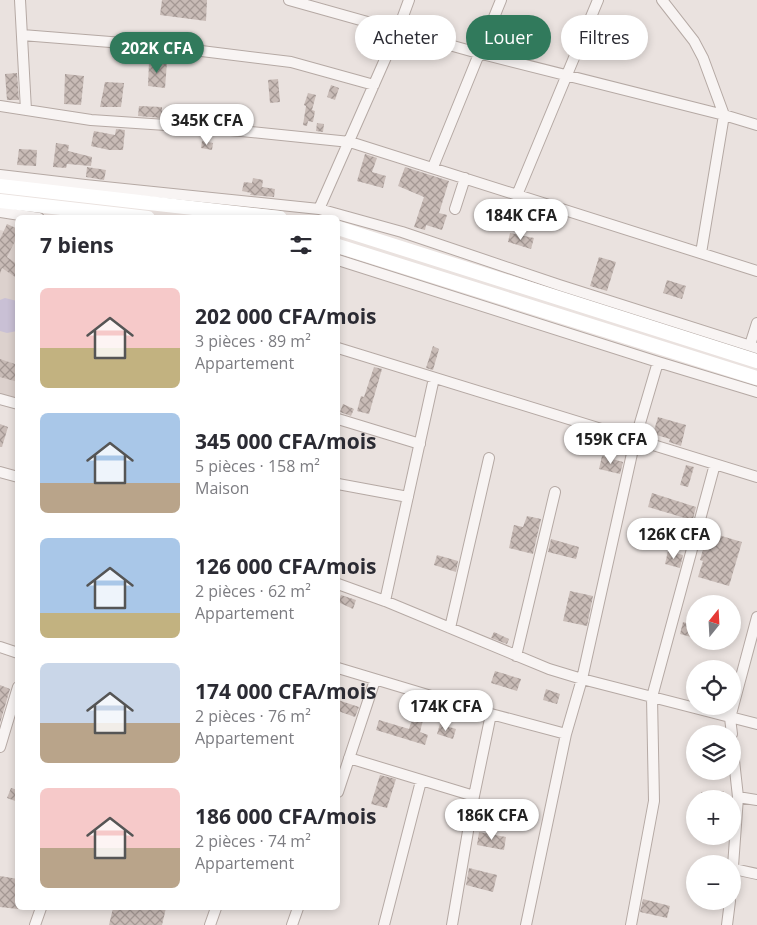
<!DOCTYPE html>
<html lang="fr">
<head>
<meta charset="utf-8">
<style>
	body { margin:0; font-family:"Open Sans",sans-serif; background:#f2f2f3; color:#2b2b33; height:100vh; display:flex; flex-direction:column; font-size:19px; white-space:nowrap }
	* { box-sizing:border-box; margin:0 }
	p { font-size:16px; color:#7c7c81 }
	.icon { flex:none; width:28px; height:28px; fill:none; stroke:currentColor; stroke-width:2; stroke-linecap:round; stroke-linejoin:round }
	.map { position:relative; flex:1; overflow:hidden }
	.panel { position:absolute; left:15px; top:215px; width:325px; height:695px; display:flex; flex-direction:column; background:#fff; border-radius:8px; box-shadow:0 2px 8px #0003 }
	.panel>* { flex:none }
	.hud { position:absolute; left:355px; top:15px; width:326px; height:45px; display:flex; gap:10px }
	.needle { width:32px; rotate:18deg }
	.tools { position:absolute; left:686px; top:595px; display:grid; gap:10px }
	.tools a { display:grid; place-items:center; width:55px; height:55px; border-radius:50%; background:#fff; box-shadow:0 2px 8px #0003; font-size:25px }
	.price { position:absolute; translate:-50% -42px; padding:0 11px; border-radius:18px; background:#fff; color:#222; font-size:16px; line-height:32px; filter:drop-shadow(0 1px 2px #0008) }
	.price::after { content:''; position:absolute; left:50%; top:30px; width:15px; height:11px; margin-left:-8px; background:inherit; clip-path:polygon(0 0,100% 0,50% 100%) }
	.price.active { background:#317a5c; color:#fff }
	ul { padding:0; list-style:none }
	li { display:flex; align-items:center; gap:15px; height:125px; padding:0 25px }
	li span { display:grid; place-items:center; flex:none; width:140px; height:100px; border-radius:8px; color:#555 }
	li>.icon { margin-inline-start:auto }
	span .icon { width:60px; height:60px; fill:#fffc; stroke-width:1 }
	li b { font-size:21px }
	h2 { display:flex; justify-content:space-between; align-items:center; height:60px; padding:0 25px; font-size:21px }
	.chip { padding:0 18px; border-radius:22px; background:#fff; box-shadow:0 2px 8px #0003; font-size:18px; line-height:45px }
	.chip.active { background:#317a5c; color:#fff }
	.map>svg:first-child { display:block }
	.built { fill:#dcd1cd }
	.green { fill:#c9c0d5 }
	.building { fill:url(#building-cross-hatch) }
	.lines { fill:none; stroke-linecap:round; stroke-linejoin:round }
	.street-casing { stroke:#b5a9a4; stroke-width:12 }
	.street { stroke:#f8f4f3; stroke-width:10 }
	.secondary { stroke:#fff; stroke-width:14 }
</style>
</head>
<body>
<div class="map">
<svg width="757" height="925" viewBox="0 0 757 925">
	<defs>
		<pattern id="building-cross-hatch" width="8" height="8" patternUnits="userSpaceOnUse" patternTransform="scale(1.25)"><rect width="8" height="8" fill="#c8bbb6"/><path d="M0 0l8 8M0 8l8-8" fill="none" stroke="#a49894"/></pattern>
	</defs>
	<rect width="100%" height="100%" fill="#eae2df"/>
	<path class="built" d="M0 230 17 234V399L0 394Z"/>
	<path class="green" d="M5 298 17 301V331L7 333 0 331V300Z"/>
	<path class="building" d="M162 0H207L206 21 160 15Z
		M149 62H167L165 88 148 86Z
		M17 73 19 100H7L5 74Z
		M65 74 84 76 81 105 64 104Z
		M278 79 280 102 270 103 268 80Z
		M105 82 124 83 121 107H100Z
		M331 85 339 88 335 100 327 97Z
		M308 93 316 95 312 110 315 111 313 122 308 121 307 126 303 125 306 106 304 105Z
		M139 106 162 107V118L138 116Z
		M317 123 324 124 323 132 316 131Z
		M116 129 125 130 123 150H109L91 146 94 131 115 135Z
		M202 141 213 143 212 150 201 148Z
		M56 143 69 145 68 151 92 157 91 166 67 164 66 168 53 167Z
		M19 149 37 150 36 166 17 165Z
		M365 154 377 158 372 172 386 176 383 188 357 181Z
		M87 167 106 170 104 180 86 177Z
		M405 167 449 181 439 213 447 215 442 230 426 225 425 230 414 227 424 197 398 186Z
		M253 178 263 180 262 187 275 189 274 197 250 195 251 193 242 191 244 182 252 183Z
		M7 224 18 229V235L7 257 18 265V279L2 268 0 274V239Z
		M510 233 534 238 531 249 508 242Z
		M599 257 616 262 607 291 590 286Z
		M667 280 686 286 682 299 663 293Z
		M433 346 439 349 433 370 426 368Z
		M0 359 18 365V382L0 377Z
		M374 367 382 369 369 414 357 411 361 396 364 397Z
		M343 404 354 409 351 416 340 412Z
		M658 417 686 425 681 446 669 442 670 439 653 434Z
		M0 424 8 427 2 447H0Z
		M602 456 623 462 620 474 599 469Z
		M686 465 694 467 688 487 680 485Z
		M652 493 696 507 691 527 683 524 685 518 648 507Z
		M527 516 541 519 533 554 509 548 514 525 523 527Z
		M708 532 742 542 729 586 698 577 703 561 700 560Z
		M551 539 579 547 576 559 548 552Z
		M668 551 683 555 680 568 665 564Z
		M437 555 458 561 456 572 434 565Z
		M570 591 593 596 587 626 563 621Z
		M341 595 356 600 353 609 338 602Z
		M683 622 695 625V638L680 634Z
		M494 632 509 639 507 644 491 638Z
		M495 671 521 679 517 691 491 683Z
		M0 685 10 689 0 723Z
		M546 689 560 694 557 704 543 700Z
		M338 700 359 707 355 717 338 711Z
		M415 709 425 712 420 732 428 735 425 745 376 730 379 720 409 729Z
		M440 724 456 729 453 739 437 734Z
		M380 775 396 779 387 808 371 804Z
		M11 788 18 790V802L7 798Z
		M724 791V799H701V792Z
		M479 832 506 837 504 850 477 845Z
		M469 868 497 875 493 892 466 885Z
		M0 876 18 879V909L0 907Z
		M643 899 670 906 667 918 640 912Z
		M113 908H166L162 925H109Z"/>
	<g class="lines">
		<defs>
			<path id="street" d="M20 0 26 110
				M289 0 478 53 724 115 757 125
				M662 0 694 41 703 58 724 115 701 253
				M22 35 161 46 291 62 374 85
				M0 106 91 120 211 128 350 142 757 271
				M433 167 501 0
				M0 175 85 185 319 209 402 232 559 285 757 348
				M517 195 598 0
				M319 209 398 30 409 0
				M455 209 465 178
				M0 212 39 218
				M338 260 658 362 757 392
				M750 345 757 323
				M338 348 757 477
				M0 399 18 404
				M338 419 420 444
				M0 472 18 477
				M338 484 408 497
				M338 584 385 601 549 669 582 679 757 724
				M385 601 434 378
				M450 628 489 458
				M0 647 18 653
				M516 656 555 492
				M338 668 491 714 566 734
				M732 734 730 718 757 617
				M732 742 738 797 732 880
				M0 747 18 687
				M349 758 474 796
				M338 792 375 680
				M738 797 757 800
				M734 869 757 874
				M35 925 41 908
				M210 925 216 908
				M292 925 298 908
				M384 925 421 781
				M452 925 474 796 491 714
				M526 925 566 734 582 679 635 440 658 362
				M631 925 654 801 652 697 715 464
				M727 925 730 901"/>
		</defs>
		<use href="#street" class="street-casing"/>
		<use href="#street" class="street"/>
		<path class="secondary" d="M0 186 280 218
			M0 201 148 218
			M338 228 757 361
			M338 246 757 378"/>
	</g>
</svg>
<div class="tools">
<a><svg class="needle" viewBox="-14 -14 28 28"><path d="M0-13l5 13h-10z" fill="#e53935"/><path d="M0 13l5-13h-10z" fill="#7c7c81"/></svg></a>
<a><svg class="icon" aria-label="locate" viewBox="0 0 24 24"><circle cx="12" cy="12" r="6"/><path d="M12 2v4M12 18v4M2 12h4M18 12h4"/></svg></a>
<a><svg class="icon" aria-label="layers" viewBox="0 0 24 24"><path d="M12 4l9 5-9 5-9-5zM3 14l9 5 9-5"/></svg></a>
<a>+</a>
<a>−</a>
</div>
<b class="price active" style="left:157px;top:74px">202K CFA</b>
<b class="price" style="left:207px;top:146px">345K CFA</b>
<b class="price" style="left:521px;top:241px">184K CFA</b>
<b class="price" style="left:611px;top:465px">159K CFA</b>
<b class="price" style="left:674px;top:560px">126K CFA</b>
<b class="price" style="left:446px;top:732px">174K CFA</b>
<b class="price" style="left:492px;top:841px">186K CFA</b>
<div class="hud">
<a class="chip">Acheter</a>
<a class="chip active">Louer</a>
<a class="chip">Filtres</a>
</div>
<section class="panel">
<h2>7 biens<svg class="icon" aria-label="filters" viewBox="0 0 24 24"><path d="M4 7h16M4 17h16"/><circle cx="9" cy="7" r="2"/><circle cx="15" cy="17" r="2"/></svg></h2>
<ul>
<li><span style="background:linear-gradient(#f6c9c9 60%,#c2b280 0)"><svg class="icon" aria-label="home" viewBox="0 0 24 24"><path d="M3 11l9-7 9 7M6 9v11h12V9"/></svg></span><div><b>202 000 CFA/mois</b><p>3 pièces · 89 m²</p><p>Appartement</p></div></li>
<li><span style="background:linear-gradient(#a9c7e8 70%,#b9a48a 0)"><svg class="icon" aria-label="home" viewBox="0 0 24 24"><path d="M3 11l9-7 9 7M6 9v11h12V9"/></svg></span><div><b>345 000 CFA/mois</b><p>5 pièces · 158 m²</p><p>Maison</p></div></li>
<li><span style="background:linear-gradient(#a9c7e8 75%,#c2b280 0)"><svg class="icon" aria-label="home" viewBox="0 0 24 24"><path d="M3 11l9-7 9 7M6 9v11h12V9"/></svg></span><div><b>126 000 CFA/mois</b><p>2 pièces · 62 m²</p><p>Appartement</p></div></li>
<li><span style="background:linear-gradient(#c9d6e8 60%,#b9a48a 0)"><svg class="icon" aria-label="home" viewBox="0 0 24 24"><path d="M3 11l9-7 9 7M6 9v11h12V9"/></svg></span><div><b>174 000 CFA/mois</b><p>2 pièces · 76 m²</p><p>Appartement</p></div></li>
<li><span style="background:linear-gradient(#f6c9c9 60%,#b9a48a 0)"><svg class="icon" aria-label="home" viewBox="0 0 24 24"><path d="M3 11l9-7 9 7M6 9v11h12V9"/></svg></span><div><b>186 000 CFA/mois</b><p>2 pièces · 74 m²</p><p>Appartement</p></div></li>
</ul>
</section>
</div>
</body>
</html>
